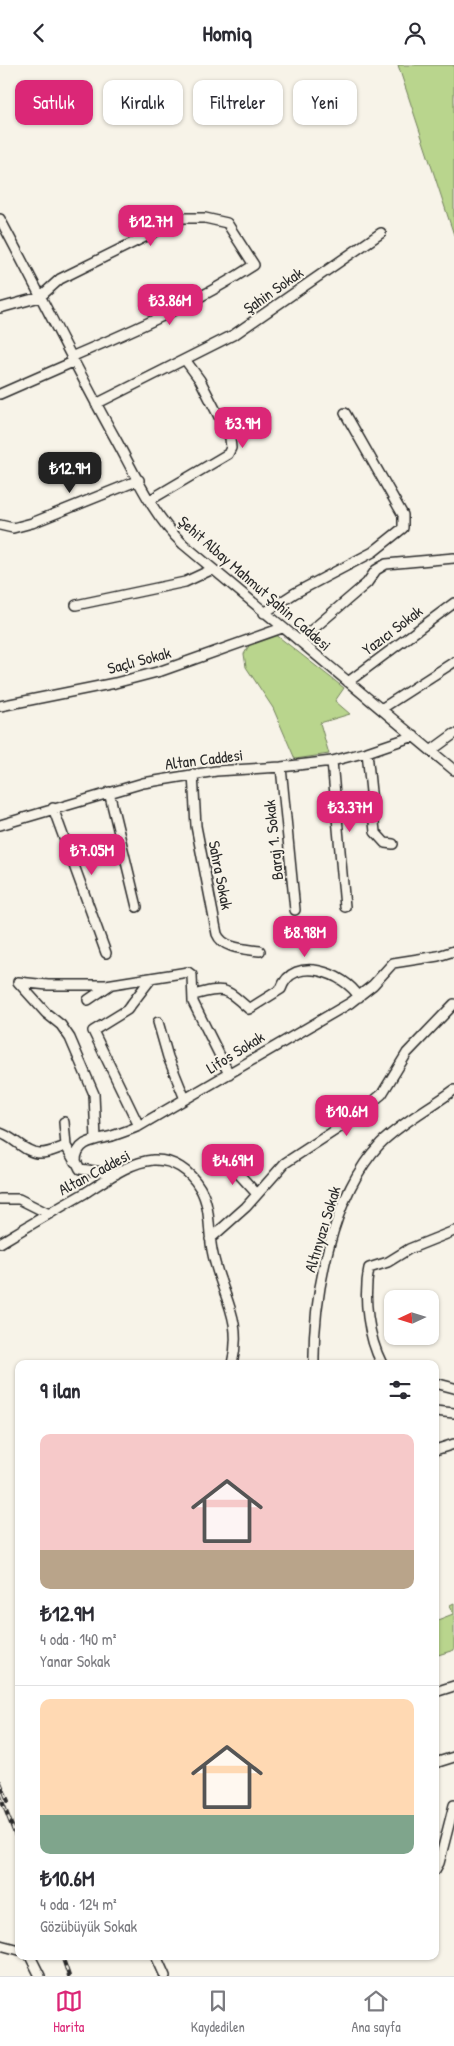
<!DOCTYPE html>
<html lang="tr">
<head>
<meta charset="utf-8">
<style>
	body { margin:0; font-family:"Patrick Hand",sans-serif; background:#f7f7f7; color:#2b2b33; height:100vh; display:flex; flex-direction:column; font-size:19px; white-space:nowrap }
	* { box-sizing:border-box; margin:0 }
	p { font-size:16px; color:#7c7c81 }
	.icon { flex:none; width:28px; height:28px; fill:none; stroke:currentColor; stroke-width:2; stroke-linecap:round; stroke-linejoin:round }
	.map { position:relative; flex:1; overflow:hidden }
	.details { position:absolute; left:15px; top:1295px; width:424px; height:600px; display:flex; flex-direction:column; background:#fff; border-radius:10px; box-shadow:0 1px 4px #0004 }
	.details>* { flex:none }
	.top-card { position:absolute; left:15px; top:15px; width:425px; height:45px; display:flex; gap:10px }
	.needle { width:32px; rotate:266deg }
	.controls { position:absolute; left:384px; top:1225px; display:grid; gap:10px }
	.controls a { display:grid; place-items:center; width:55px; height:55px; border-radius:10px; background:#fff; box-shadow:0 1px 4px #0004; font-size:25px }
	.price { position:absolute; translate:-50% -42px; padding:0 11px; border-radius:10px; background:#db2777; color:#fff; font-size:16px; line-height:32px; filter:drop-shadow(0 1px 2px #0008) }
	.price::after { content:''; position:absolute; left:50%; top:30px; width:15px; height:11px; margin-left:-8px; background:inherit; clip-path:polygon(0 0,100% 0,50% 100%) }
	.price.selected { background:#222; color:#fff }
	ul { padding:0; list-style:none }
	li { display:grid; align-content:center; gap:10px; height:265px; padding:0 25px }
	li+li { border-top:1px solid #e1e1e2 }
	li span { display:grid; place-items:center; height:155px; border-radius:10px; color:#555 }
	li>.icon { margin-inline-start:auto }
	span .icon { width:90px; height:90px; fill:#fffc; stroke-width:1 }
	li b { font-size:21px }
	h2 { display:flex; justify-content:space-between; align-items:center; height:60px; padding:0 25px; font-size:21px }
	.chip { padding:0 18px; border-radius:10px; background:#fff; box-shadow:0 1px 4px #0004; font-size:18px; line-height:45px }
	.chip.selected { background:#db2777; color:#fff }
	header { display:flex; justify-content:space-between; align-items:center; height:65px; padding:0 25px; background:#fff; font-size:22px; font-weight:800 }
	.tabs { display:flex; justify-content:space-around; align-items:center; height:70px; border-top:1px solid #e1e1e2; background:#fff; font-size:14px; color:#7c7c81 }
	.tabs a { display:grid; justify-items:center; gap:2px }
	.tabs .selected { color:#db2777 }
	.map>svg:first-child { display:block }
	.green { fill:#b9d58d; stroke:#72805c }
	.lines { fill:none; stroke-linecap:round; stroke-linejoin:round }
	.minor-casing { stroke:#2b2b2b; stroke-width:12 }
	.minor { stroke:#f7f3e8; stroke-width:9 }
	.rail-casing { stroke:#2b2b2b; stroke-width:4 }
	.rail { stroke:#f7f3e8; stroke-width:2; stroke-dasharray:5.5; stroke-linecap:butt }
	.labels { text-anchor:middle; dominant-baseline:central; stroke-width:4; stroke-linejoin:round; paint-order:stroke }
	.street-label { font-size:16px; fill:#2b2b2b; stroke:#f7f3e8 }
</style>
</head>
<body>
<header><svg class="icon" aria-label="back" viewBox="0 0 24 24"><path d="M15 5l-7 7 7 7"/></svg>Homiq<svg class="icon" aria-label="person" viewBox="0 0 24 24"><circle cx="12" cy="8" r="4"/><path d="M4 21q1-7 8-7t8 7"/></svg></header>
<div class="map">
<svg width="454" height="1911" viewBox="0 0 454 1911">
	<rect width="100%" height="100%" fill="#f7f3e8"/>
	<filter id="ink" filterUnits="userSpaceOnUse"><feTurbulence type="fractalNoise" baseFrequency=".02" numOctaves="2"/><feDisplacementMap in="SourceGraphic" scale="10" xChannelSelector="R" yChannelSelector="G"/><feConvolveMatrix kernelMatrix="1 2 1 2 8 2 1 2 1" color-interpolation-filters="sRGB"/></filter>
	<g filter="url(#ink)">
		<path class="green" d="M398 0H454V170Z
			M275 569 344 623 335 636 350 649 320 658 329 689 295 694 273 643 246 602 244 589 250 579Z
			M454 1538V1585L435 1591V1556L453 1549 450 1540Z"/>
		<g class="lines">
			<defs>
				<path id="minor" d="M0 154C39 227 75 301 115 373 135 409 153 451 183 479L454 705
					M0 243 40 232 60 214 183 153H205L227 158 254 200C196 238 134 265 71 292
					M0 329 73 297
					M96 339 235 269 381 168
					M150 435 228 389 231 383 230 373 200 315 186 296
					M0 460 13 463 32 458 139 415
					M76 540 185 517 213 504
					M264 548 295 528 373 487 403 463V450L345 348
					M299 576 367 518 376 505 386 499 454 493
					M348 617 454 538
					M0 641 115 618 161 606 282 563
					M381 644 454 597
					M432 685 454 669
					M367 687 375 767 385 778 393 779
					M332 696 345 842
					M281 702 295 845
					M193 709 196 761 217 869C223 884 246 884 260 886
					M109 727 137 842
					M53 743 106 888
					M0 760 143 718 216 706 281 702 332 696 367 687 414 671
					M18 917 48 920H106L188 907 192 910 193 937 229 1009
					M18 917 46 948 61 960 70 973 94 1029 96 1074
					M193 930C225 922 224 922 249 944L281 924C293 889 345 908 359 932
					M88 935 110 920
					M158 957 168 992 185 1034
					M64 1057 66 1081 75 1097
					M139 1061 93 966 127 945 150 915
					M0 1068C14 1072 25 1088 39 1088 48 1089 58 1083 66 1081
					M227 1096 257 1129
					M116 1109 80 1104 76 1096C76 1075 97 1075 112 1071 121 1068 130 1065 139 1061L350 938 373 920 393 898 438 891 454 886
					M0 1134H19L49 1149
					M210 1174 246 1142 285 1098 351 1055 382 1029 407 988 454 939
					M0 1178C28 1161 57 1144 85 1128 106 1115 129 1097 153 1095 173 1094 190 1106 200 1123 211 1142 208 1164 212 1185 220 1229 244 1252 232 1299
					M314 1299C313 1231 332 1130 380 1079 401 1058 430 1043 454 1025
					M382 1299C368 1272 363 1233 369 1203L388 1197 409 1184 454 1166
					M435 1318 454 1323
					M435 1346 454 1348
					M435 1385 454 1379
					M435 1627 454 1621
					M435 1698 454 1692
					M435 1805 439 1798 454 1740
					M0 1880 19 1885
					M30 1891 40 1911
					M156 1891 165 1911"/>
			</defs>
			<use href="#minor" class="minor-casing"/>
			<use href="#minor" class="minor"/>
			<defs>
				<path id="rail" d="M0 1717 8 1736
					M0 1731 19 1779
					M62 1891 69 1911"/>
			</defs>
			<use href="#rail" class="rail-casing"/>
			<use href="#rail" class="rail"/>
		</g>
	</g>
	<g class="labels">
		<g class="street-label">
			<text transform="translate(273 225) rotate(-35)">Şahin Sokak</text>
			<text transform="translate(255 518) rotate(41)">Şehit Albay Mahmut Şahin Caddesi</text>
			<text transform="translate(392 565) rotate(-37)">Yazıcı Sokak</text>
			<text transform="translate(139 595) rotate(-15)">Saçlı Sokak</text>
			<text transform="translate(204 694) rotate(-7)">Altan Caddesi</text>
			<text transform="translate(273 775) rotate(-96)">Baraj 1. Sokak</text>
			<text transform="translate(221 810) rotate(79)">Sahra Sokak</text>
			<text transform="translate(235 987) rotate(-32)">Lifos Sokak</text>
			<text transform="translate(94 1107) rotate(-28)">Altan Caddesi</text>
			<text transform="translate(322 1164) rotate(-73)">Altınyazı Sokak</text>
		</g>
	</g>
</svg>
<div class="controls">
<a><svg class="needle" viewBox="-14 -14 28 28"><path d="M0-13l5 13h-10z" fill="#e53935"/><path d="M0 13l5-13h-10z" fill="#7c7c81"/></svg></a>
</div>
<b class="price" style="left:151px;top:182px">₺12.7M</b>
<b class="price" style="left:170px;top:261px">₺3.86M</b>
<b class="price" style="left:243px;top:384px">₺3.9M</b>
<b class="price selected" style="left:70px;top:429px">₺12.9M</b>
<b class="price" style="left:350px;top:768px">₺3.37M</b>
<b class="price" style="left:92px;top:811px">₺7.05M</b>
<b class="price" style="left:305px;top:893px">₺8.98M</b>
<b class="price" style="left:347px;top:1072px">₺10.6M</b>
<b class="price" style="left:233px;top:1121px">₺4.69M</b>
<div class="top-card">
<a class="chip selected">Satılık</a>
<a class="chip">Kiralık</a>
<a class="chip">Filtreler</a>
<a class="chip">Yeni</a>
</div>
<section class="details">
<h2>9 ilan<svg class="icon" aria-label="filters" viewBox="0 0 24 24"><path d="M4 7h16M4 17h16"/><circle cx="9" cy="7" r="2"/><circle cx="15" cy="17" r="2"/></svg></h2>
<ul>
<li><span style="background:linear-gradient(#f6c9c9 75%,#b9a48a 0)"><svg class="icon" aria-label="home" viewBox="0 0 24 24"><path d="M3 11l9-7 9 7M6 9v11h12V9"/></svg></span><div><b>₺12.9M</b><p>4 oda · 140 m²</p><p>Yanar Sokak</p></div></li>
<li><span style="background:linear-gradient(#ffd9b3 75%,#7fa58c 0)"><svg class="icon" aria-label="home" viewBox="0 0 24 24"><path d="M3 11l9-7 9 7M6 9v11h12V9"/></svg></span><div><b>₺10.6M</b><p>4 oda · 124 m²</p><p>Gözübüyük Sokak</p></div></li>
</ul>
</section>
</div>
<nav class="tabs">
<a class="selected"><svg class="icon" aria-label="map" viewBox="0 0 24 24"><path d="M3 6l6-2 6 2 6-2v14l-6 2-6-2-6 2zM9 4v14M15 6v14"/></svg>Harita</a>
<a><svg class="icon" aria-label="saved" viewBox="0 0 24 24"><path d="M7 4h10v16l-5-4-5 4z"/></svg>Kaydedilen</a>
<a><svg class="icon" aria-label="home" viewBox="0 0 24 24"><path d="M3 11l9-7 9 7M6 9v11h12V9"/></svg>Ana sayfa</a>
</nav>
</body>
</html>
